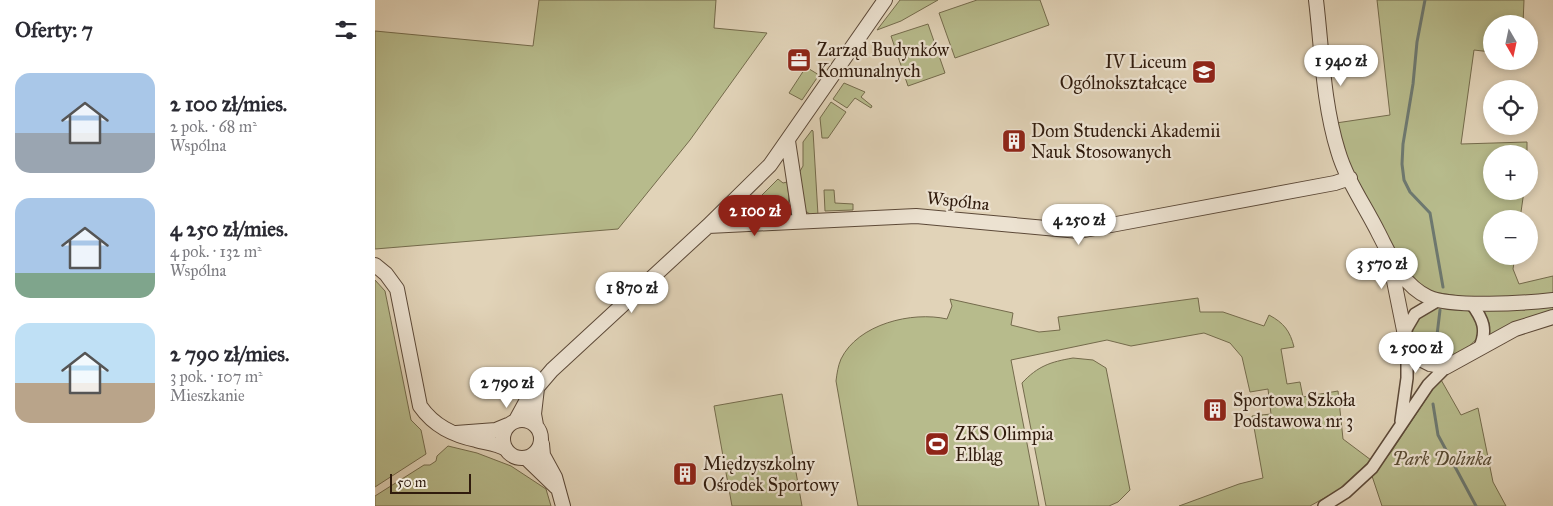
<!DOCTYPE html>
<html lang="pl">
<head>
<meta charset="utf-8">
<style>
	body { margin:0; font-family:"IM FELL Great Primer",serif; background:#f7f7f7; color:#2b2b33; height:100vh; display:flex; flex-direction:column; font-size:19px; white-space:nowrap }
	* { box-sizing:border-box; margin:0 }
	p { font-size:16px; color:#7c7c81 }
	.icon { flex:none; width:28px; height:28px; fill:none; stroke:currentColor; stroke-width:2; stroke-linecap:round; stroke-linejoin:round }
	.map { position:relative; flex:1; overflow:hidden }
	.panel { display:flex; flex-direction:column; background:#fff; width:375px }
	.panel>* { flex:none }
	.needle { width:32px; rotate:171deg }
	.buttons { position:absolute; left:1108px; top:15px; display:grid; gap:10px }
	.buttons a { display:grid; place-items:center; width:55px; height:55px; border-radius:50%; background:#fff; box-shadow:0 2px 8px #0003; font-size:25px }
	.scale { position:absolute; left:15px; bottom:12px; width:81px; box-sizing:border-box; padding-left:5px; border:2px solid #301b0d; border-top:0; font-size:14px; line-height:18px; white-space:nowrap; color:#301b0d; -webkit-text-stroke:4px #ece2d1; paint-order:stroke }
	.price { position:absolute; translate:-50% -42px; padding:0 11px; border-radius:18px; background:#fff; color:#222; font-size:16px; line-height:32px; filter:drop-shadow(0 1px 2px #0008) }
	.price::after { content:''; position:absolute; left:50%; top:30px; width:15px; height:11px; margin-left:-8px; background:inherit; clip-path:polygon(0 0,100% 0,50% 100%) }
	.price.active { background:#8f2418; color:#fff }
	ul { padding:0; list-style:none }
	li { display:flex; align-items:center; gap:15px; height:125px; padding:0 15px }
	li span { display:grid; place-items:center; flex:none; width:140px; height:100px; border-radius:15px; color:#555 }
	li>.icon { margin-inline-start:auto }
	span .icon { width:60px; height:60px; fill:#fffc; stroke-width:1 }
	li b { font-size:21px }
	h2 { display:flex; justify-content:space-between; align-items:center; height:60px; padding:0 15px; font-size:21px }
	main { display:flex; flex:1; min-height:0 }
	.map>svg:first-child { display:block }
	.green { fill:#b7bb8c; stroke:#746b4c }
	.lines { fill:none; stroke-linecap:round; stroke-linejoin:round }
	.stream { stroke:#6d7971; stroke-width:3 }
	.minor-casing { stroke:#5c4938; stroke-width:14 }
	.tertiary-casing { stroke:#5c4938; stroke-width:16 }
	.minor { stroke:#ece2d1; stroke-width:11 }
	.tertiary { stroke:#ece2d1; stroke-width:14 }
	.labels { text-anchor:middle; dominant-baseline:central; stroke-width:4.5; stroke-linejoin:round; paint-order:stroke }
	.poi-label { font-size:18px; fill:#301b0d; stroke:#ece2d1; text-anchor:start }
	.street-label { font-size:18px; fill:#301b0d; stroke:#ece2d1 }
	.park-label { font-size:18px; font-style:italic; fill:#584b33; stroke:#ece2d1 }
</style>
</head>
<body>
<main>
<section class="panel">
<h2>Oferty: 7<svg class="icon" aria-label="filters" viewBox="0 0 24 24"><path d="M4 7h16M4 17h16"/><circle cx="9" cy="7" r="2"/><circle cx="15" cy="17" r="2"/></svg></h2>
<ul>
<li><span style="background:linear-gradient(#a9c7e8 60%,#9aa5b1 0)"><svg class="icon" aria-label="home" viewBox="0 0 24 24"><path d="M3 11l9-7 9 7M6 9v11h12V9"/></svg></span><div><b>2 100 zł/mies.</b><p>2 pok. · 68 m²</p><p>Wspólna</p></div></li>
<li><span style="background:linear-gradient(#a9c7e8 75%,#7fa58c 0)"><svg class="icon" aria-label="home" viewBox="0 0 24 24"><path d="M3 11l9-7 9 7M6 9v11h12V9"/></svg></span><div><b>4 250 zł/mies.</b><p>4 pok. · 132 m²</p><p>Wspólna</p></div></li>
<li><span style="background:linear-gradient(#bfe0f5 60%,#b9a48a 0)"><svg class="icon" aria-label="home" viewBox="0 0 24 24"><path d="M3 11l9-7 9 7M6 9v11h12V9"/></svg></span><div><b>2 790 zł/mies.</b><p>3 pok. · 107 m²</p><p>Mieszkanie</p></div></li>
</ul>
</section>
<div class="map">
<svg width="1178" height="506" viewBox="0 0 1178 506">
	<rect width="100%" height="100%" fill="#e1d3b8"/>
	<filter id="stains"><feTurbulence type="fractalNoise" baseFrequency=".004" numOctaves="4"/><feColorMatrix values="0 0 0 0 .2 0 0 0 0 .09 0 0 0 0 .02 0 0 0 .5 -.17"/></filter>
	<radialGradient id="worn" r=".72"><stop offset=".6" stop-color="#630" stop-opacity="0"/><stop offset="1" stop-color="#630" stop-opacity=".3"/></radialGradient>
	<path class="green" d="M164 0H341L339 28 392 33 315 140 243 229 0 249V31L158 46Z
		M525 0H563L526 21 502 30Z
		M602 0H665L674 25 580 58 564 13Z
		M1002 0H1149L1148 24H1116V52L1099 50 1086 144 1152 142V154H1116V191H1149L1145 219H1116V256H1140L1138 269 1144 284 1178 276V294L1145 297H1090L1052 291 1034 277 972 160 961 123 1015 115Z
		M553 24 570 73 533 86 516 36Z
		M431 67 444 75 427 100 414 93Z
		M469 83 490 92 486 97 497 106 496 108 480 98 472 108 458 99Z
		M456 102 471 112 453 138H447L445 118Z
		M437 130 438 131 443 215H436L428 209 424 173 428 166V142Z
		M403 179 408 183 412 182C418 216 409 218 378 216L375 207Z
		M449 190H459L460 203 478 204V210L450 211Z
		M0 280 10 291 36 420 46 430 51 454 0 487Z
		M823 298 825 312H848L889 326 894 315C909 323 915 331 919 347L906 349 912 384 925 382 928 397 963 391 968 439 996 460 962 491 935 506H804L864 484 888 478 877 416 896 414 893 389 875 392 867 357 855 343 829 333 756 346 732 340 636 360 664 506H483L461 381C462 373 463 366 466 359 483 324 537 311 572 319L577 306 575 299 638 313 636 325 664 332 685 330 683 317Z
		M1062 306 1092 310 1101 316 1104 335C1088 362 1031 371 1038 329 1039 325 1041 318 1045 315 1049 311 1057 309 1062 306Z
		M1178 306V311L1114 336V323L1108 310Z
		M698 358 718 360 731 368 755 490 743 502 734 506H671L647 383C663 366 675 362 698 358Z
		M1065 378 1086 415 1103 408 1118 482 1131 506H1007L997 476 1016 452Z
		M407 394 427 506H357L339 406Z
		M73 446 102 453 136 466 171 489 176 506H0V496L49 465H55L61 461 62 456Z"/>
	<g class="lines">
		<path class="stream" d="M1050 0 1042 42 1038 84 1028 144 1027 164 1029 180 1035 192 1055 213 1068 287
			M1060 352 1065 310
			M1058 404 1063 435 1101 506"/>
		<defs>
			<path id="minor" d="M1096 303C1108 319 1113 330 1104 349
				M1030 331 1040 314 1062 301
				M1026 421 1032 378V345
				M949 506 971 492 997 468 1053 385 1071 367"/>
			<path id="tertiary" d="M941 0C947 50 948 103 963 151 971 179 990 206 1003 232 1016 257 1027 285 1053 297 1077 308 1151 303 1178 300
				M413 141 425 220
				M333 226 541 216 704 231 960 183 975 178
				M0 265 11 274 22 289 45 406C59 426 78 435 101 440 111 443 121 443 131 449
				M1016 266 1032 345 1043 358 1055 364 1071 367 1140 329 1178 317
				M128 439a19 19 0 1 1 38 0a19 19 0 1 1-38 0Z
				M141 420 153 398 177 370 333 226 395 165 510 0
				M161 425 159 414 162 388
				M81 433 121 430 133 425
				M167 444 168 455 180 477 188 506
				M151 458 181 487"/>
		</defs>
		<use href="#minor" class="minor-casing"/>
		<use href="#tertiary" class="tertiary-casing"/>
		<use href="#minor" class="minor"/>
		<use href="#tertiary" class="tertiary"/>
	</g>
	<defs>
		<symbol id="office-square" viewBox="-11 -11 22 22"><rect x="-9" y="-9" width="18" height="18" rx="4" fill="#8f2418" stroke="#ece2d1"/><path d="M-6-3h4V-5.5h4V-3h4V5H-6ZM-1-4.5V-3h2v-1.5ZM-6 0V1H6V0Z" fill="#fff"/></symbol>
		<symbol id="school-square" viewBox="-11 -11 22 22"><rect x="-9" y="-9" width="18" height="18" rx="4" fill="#8f2418" stroke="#ece2d1"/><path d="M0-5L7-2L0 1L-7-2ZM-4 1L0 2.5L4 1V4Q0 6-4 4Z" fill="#fff"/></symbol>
		<symbol id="building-square" viewBox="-11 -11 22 22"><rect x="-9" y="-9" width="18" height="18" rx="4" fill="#8f2418" stroke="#ece2d1"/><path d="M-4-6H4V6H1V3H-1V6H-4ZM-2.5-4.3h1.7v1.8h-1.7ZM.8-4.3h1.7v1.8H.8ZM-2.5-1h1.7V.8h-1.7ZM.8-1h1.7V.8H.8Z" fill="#fff"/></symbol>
		<symbol id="stadium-square" viewBox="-11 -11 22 22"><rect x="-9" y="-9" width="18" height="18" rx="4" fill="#8f2418" stroke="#ece2d1"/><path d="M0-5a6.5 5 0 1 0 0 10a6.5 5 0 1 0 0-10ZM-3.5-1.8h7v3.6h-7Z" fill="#fff"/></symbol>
	</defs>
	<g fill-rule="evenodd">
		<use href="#office-square" x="410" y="46" width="28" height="28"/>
		<use href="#school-square" x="815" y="58" width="28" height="28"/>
		<use href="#building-square" x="625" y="127" width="28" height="28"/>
		<use href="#building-square" x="826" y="396" width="28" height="28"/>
		<use href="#stadium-square" x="548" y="430" width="28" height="28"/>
		<use href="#building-square" x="296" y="460" width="28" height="28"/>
	</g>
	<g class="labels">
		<g class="poi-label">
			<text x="442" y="50">Zarząd Budynków<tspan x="442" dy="21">Komunalnych</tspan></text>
			<text x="812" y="62" text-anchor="end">IV Liceum<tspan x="812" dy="21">Ogólnokształcące</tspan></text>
			<text x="656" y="131">Dom Studencki Akademii<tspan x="656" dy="21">Nauk Stosowanych</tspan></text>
			<text x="858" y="400">Sportowa Szkoła<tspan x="858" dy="21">Podstawowa nr 3</tspan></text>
			<text x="580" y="434">ZKS Olimpia<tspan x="580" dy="21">Elbląg</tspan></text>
			<text x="328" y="464">Międzyszkolny<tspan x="328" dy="21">Ośrodek Sportowy</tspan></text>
		</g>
		<g class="street-label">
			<text transform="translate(583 201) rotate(6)">Wspólna</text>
		</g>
		<g class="park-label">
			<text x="1067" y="459">Park Dolinka</text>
		</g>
	</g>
	<rect width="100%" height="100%" filter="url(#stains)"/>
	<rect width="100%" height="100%" fill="url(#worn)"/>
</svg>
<div class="buttons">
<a><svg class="needle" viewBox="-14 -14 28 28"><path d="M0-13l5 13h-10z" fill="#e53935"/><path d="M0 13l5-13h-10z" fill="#7c7c81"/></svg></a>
<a><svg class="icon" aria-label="locate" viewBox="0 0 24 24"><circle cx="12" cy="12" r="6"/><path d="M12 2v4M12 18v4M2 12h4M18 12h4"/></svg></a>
<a>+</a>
<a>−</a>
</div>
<div class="scale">50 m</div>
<b class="price" style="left:966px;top:87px">1 940 zł</b>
<b class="price active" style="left:380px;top:237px">2 100 zł</b>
<b class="price" style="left:704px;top:246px">4 250 zł</b>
<b class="price" style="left:1007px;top:290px">3 570 zł</b>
<b class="price" style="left:257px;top:314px">1 870 zł</b>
<b class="price" style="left:1041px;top:374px">2 500 zł</b>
<b class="price" style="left:132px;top:409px">2 790 zł</b>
</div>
</main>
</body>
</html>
